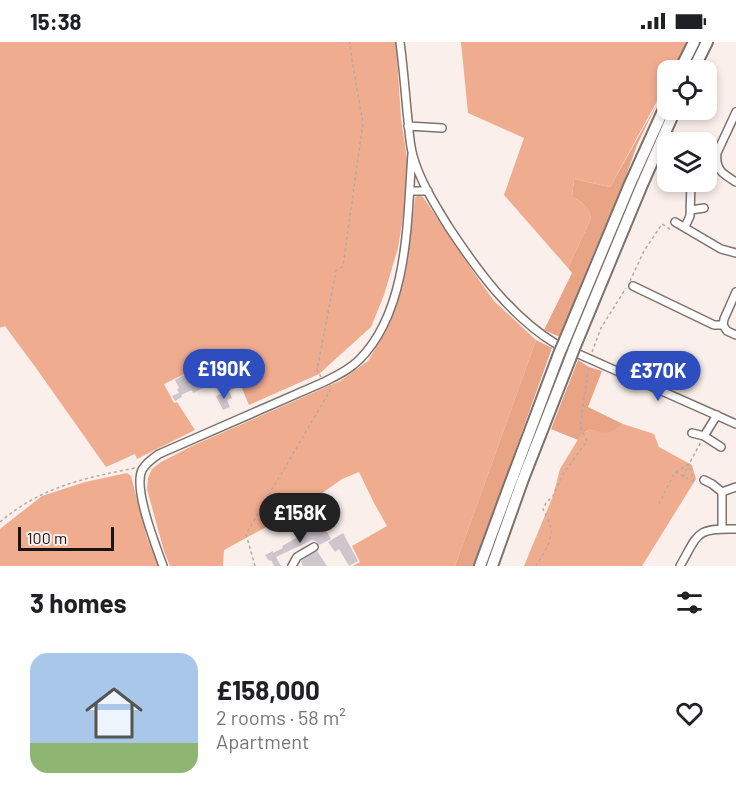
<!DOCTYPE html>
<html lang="en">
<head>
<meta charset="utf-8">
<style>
	body { margin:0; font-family:Barlow,sans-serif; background:#f6f6f6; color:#202124; height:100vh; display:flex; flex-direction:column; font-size:22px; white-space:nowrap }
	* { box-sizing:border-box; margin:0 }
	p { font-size:20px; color:#757577 }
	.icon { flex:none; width:33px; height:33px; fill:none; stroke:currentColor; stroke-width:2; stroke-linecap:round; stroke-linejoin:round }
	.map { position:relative; height:524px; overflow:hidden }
	.details { display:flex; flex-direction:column; background:#fff; flex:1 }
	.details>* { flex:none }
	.buttons { position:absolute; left:657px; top:18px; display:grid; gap:12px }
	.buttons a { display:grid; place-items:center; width:60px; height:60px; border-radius:12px; background:#fff; box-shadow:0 3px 9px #0003; font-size:30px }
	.scale { position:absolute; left:18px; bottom:15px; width:96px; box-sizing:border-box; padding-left:6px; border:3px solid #191514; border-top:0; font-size:16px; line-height:21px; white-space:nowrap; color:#191514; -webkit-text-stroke:4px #faefea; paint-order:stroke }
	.price { position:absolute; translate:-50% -51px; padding:0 14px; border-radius:21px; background:#2e4dbe; color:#fff; font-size:20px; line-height:39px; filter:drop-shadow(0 2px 3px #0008) }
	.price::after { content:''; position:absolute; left:50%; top:36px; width:18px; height:14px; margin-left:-9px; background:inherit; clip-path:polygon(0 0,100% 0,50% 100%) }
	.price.on { background:#222; color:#fff }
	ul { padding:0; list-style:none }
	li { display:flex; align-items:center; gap:18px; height:150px; padding:0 30px }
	li span { display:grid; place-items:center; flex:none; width:168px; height:120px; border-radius:18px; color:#555 }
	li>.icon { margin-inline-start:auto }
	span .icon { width:72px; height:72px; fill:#fffc; stroke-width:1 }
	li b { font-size:26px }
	h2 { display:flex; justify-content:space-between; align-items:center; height:72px; padding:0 30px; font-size:26px }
	.status { display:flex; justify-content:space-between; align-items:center; height:42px; padding:0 30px; background:#fff; direction:ltr }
	.status svg { height:16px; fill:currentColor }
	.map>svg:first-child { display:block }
	.green { fill:#f0ac8f }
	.forest { fill:#e9a486 }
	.building { fill:#cfc6cd }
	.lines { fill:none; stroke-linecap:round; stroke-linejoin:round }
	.minor-casing { stroke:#7c726e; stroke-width:10 }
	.highway-casing { stroke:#7c726e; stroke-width:14 }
	.path { stroke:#b3aaa6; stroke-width:1.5; stroke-dasharray:3 3; stroke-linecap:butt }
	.minor { stroke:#fff; stroke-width:7 }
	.highway { stroke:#fff; stroke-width:10 }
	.highway-bridge-casing { stroke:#7c726e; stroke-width:14; stroke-linecap:butt }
	.highway-bridge { stroke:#fff; stroke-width:10 }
</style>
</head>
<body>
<div class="status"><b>15:38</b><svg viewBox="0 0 49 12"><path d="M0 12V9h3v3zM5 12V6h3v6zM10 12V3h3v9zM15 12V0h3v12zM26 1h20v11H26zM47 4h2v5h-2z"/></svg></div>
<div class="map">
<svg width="736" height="524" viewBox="0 0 736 524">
	<rect width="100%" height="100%" fill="#faefea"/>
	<path class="green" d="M0 0H396L401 76 407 117V150L398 206 384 253 371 285 319 332 249 363 241 344 223 351 207 321 164 342 174 361 177 360 195 388 137 417 135 412 106 425 36 326 5 284 0 286Z
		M461 0H690L674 28H668L667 41 610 145 574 137 572 155C582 160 588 164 591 176L568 226 504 153 524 96 468 71Z
		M418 153 423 155 474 231 494 259 536 298 455 524H353L360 520 352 504 387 484 374 461 359 430 342 437 301 466 224 508 223 524H170L164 509 147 447 148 436 152 427 161 420 192 404 340 339 368 319 385 290 406 229 415 156Z
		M623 382 654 392 659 405 692 423 696 437 642 524H524L553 454 560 427 582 391 590 388 610 390Z
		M127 431 131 434 147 496 159 524H0V487L42 454 85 440Z"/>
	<path class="forest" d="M657 62 637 103 616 162 594 210 560 295 544 288 572 231 568 226 591 176C588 164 582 160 572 155L574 137 610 145Z
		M536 298 552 306 474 524H455Z
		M578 318 589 325 602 329 588 365 623 382C620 384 614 389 610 390 595 393 589 380 578 398L551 387Z"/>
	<path class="building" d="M193 328 203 346 193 351 192 348 181 353 182 355 175 359 172 354 179 351 177 347 179 346 175 338Z
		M229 349 232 356 227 358 230 365 223 368 216 354Z
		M324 485 331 497 319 503 317 500 312 498 276 515 281 524H274L271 518 269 519 265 513 273 509V511L283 506 282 504 312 487 314 490Z
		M343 491 358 519 349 524 339 507 335 510 328 500Z
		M317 509 327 524H303L301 519Z"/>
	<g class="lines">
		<defs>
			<path id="minor" d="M400 0C403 23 405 46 407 69 409 84 409 100 413 114 420 139 435 163 448 184 477 228 510 274 556 302L736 382
				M736 70 717 111C715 128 723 132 736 140
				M408 84 442 86
				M410 149H428
				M691 168 704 166
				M675 180 721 207 736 211
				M685 185 690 174 691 140
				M633 244 714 283H723L727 289 736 293
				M723 283 724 277 736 250
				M692 391 704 394 721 405
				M704 394 717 373
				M704 438 712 442 722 450V486
				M722 450 736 445
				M163 524C156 504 133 447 142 428 146 421 153 416 159 412L324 340C336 334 349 328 359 318 409 268 407 178 412 112
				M292 524 297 515 314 505
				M680 524C699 491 695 486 736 487"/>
			<path id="highway" d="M680 28 694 0
				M693 28 707 0
				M565 298 630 142 668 58
				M575 304 641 145 675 68
				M480 524 509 445 559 312
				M492 524 523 437 570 317"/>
		</defs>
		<use href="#minor" class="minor-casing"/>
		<use href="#highway" class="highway-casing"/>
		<path class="path" d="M630 239 644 209 662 182 670 187 671 186
			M592 310 601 286 626 246
			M321 335 317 328 336 229 343 224 363 81 352 18 350 0
			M676 430 689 422 701 400
			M683 435 689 422 694 439
			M659 462 675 430 694 440H697
			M0 480C41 445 84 436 135 426
			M255 524 246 492 331 347 330 343
			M536 524C542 514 553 498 551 486 549 480 546 473 543 467L546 461 553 454 563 432 587 399 580 384 589 323"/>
		<use href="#minor" class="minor"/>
		<use href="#highway" class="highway"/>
		<defs>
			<path id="highway-bridge" d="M559 312 565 298
				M570 317 575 304"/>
		</defs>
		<use href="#highway-bridge" class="highway-bridge-casing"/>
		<use href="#highway-bridge" class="highway-bridge"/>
	</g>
</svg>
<div class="buttons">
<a><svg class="icon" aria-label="locate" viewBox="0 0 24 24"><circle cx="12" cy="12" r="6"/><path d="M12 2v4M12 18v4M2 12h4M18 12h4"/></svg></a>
<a><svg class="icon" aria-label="layers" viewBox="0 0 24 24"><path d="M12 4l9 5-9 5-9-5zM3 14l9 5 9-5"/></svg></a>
</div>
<div class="scale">100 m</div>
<b class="price" style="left:224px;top:358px">£190K</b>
<b class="price" style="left:658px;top:360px">£370K</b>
<b class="price on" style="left:300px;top:502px">£158K</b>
</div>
<section class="details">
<h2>3 homes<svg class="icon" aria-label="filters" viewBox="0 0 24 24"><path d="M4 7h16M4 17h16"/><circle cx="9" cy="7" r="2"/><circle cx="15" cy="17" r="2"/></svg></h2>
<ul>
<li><span style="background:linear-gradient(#a9c7e8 75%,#8fb573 0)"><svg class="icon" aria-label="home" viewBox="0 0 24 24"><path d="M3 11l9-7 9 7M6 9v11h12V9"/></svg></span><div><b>£158,000</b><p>2 rooms · 58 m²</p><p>Apartment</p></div><svg class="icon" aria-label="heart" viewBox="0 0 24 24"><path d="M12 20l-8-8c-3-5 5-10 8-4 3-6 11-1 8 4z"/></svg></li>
</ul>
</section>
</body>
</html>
